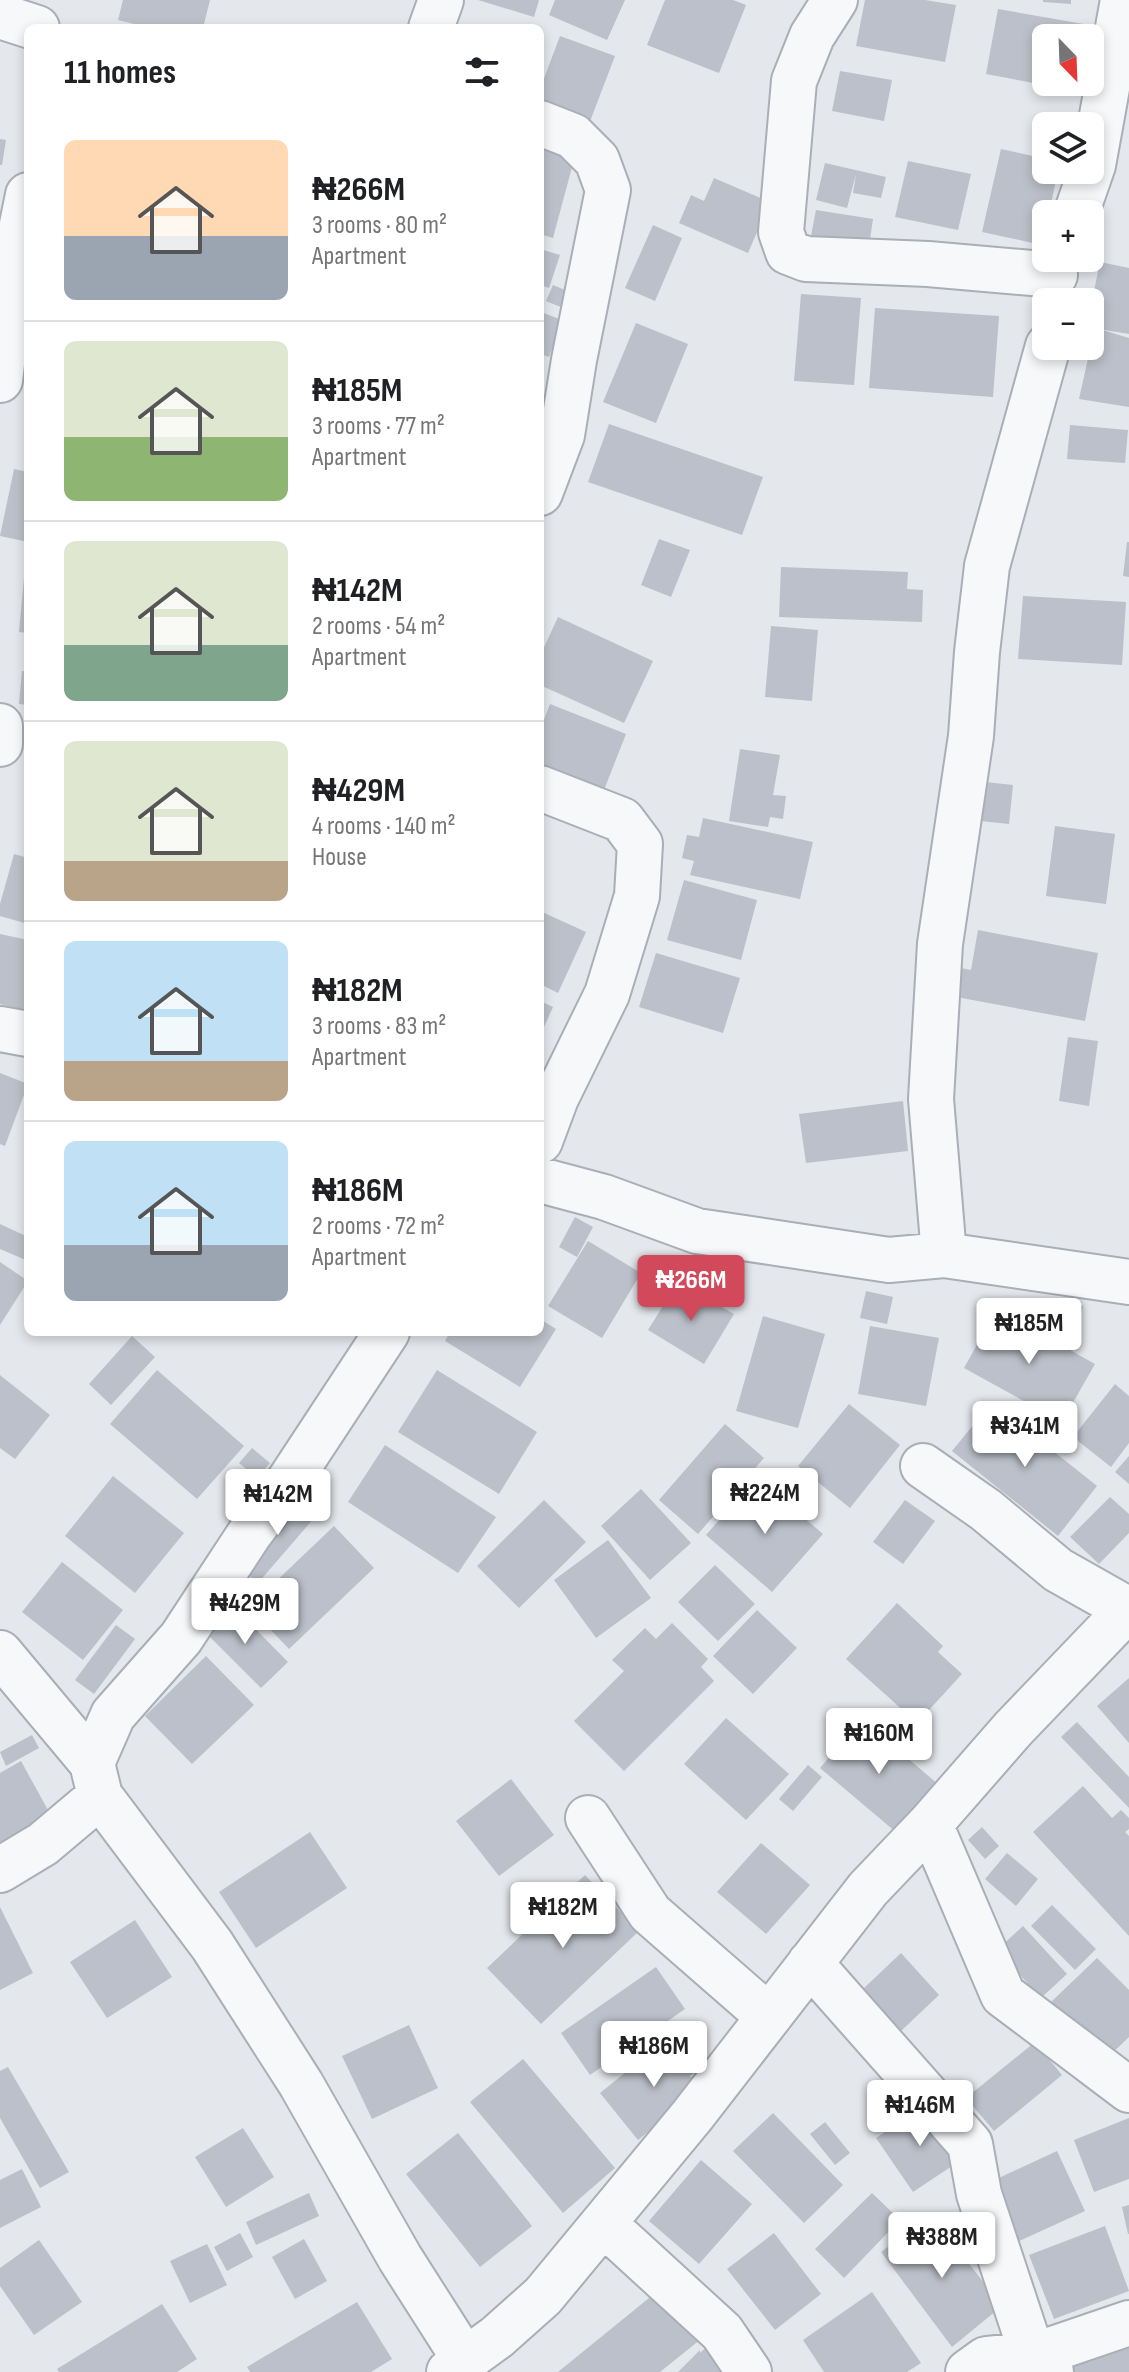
<!DOCTYPE html>
<html lang="en">
<head>
<meta charset="utf-8">
<style>
	body { margin:0; font-family:"Sofia Sans Condensed",sans-serif; background:#f6f6f6; color:#202124; height:100vh; display:flex; flex-direction:column; font-size:30px; white-space:nowrap }
	* { box-sizing:border-box; margin:0 }
	p { font-size:26px; color:#757577 }
	.icon { flex:none; width:44px; height:44px; fill:none; stroke:currentColor; stroke-width:2; stroke-linecap:round; stroke-linejoin:round }
	.map { position:relative; flex:1; overflow:hidden }
	.drawer { position:absolute; left:24px; top:24px; width:520px; height:1312px; display:flex; flex-direction:column; background:#fff; border-radius:12px; box-shadow:0 4px 12px #0003 }
	.drawer>* { flex:none }
	.needle { width:52px; rotate:157deg }
	.fabs { position:absolute; left:1032px; top:24px; display:grid; gap:16px }
	.fabs a { display:grid; place-items:center; width:72px; height:72px; border-radius:12px; background:#fff; box-shadow:0 4px 12px #0003; font-size:40px }
	.price { position:absolute; translate:-50% -68px; padding:0 18px; border-radius:8px; background:#fff; color:#222; font-size:26px; line-height:52px; filter:drop-shadow(0 2px 4px #0008) }
	.price::after { content:''; position:absolute; left:50%; top:48px; width:24px; height:18px; margin-left:-12px; background:inherit; clip-path:polygon(0 0,100% 0,50% 100%) }
	.price.active { background:#d1495b; color:#fff }
	ul { padding:0; list-style:none }
	li { display:flex; align-items:center; gap:24px; height:200px; padding:0 40px }
	li+li { border-top:2px solid #e0e0e0 }
	li span { display:grid; place-items:center; flex:none; width:224px; height:160px; border-radius:12px; color:#555 }
	li>.icon { margin-inline-start:auto }
	span .icon { width:96px; height:96px; fill:#fffc; stroke-width:1 }
	li b { font-size:34px }
	h2 { display:flex; justify-content:space-between; align-items:center; height:96px; padding:0 40px; font-size:34px }
	.map>svg:first-child { display:block }
	.building { fill:#bbc0ca }
	.lines { fill:none; stroke-linecap:round; stroke-linejoin:round }
	.minor-casing { stroke:#a9aeb7; stroke-width:48 }
	.minor { stroke:#f7f8fa; stroke-width:44 }
</style>
</head>
<body>
<div class="map">
<svg width="1129" height="2372" viewBox="0 0 1129 2372">
	<rect width="100%" height="100%" fill="#e4e7ec"/>
	<path class="building" d="M123 0H210L203 28H150L118 20Z
		M478 0H539L534 17Z
		M555 0H625L607 40 549 15Z
		M665 0H733L746 5 719 73 647 45Z
		M865 0H925L956 5 945 62 856 46Z
		M1043 0H1071V4L1043 2Z
		M998 9 1095 26 1092 38H1046V82H1084L1082 92 986 74Z
		M560 36 615 56 589 124 540 106V89Z
		M840 71 892 80 884 121 832 111Z
		M0 139 6 140 2 165H0Z
		M540 147 575 156 553 238 540 234Z
		M1001 149 1046 159V170H1058L1049 214H1046L1042 245 982 232Z
		M908 161 971 174 958 230 895 217Z
		M825 163 886 177 881 198 853 193 856 174 847 208 816 200Z
		M714 178 770 202 748 253 679 223 691 195 704 201Z
		M816 210 873 219 869 246 811 236Z
		M653 225 682 238 655 301 625 288Z
		M540 249 560 255 549 288 540 285Z
		M1100 262 1129 268V334L1099 329 1129 338V407L1079 399 1095 327 1090 326V310Z
		M553 285 570 292 563 308 546 301Z
		M801 294 861 298 854 385 794 381Z
		M875 308 999 316 993 397 869 388Z
		M541 312 562 320 549 357 540 354Z
		M636 323 688 344 656 423 603 402Z
		M609 424 763 477 742 535 588 482Z
		M1070 425 1128 430 1125 463 1067 459Z
		M14 469 28 472V542L0 536Z
		M659 539 690 550 671 597 641 585Z
		M1127 542H1129V577L1123 576Z
		M25 567H28V633L19 632Z
		M781 567 908 572 907 589 923 590 922 622 779 617Z
		M1023 596 1126 602 1122 665 1018 659Z
		M558 617 653 661 624 723 540 685V656Z
		M771 626 818 630 812 701 765 697Z
		M22 671 28 672V705L19 704Z
		M550 704 626 734 604 790 540 765V730Z
		M740 749 780 755 773 795 786 796 783 819 770 817 768 827 729 821Z
		M976 781 1013 785 1009 824 971 820Z
		M703 818 813 842 800 899 690 875 694 861 682 858 687 835 699 837Z
		M1055 826 1115 834 1106 904 1046 896Z
		M14 854 28 858V924L0 916V904Z
		M684 880 757 900 741 960 667 940Z
		M540 911 586 932 558 993 540 984Z
		M978 930 1098 953 1085 1021 951 996 956 967 971 970Z
		M0 934 28 940V1011L0 1004Z
		M656 953 740 978 723 1033 639 1007Z
		M540 1001 553 1007 540 1036Z
		M1068 1037 1098 1041 1089 1106 1059 1101Z
		M0 1073 28 1084 5 1146 0 1144Z
		M903 1101 908 1151 806 1163 799 1114Z
		M575 1217 593 1227 577 1257 559 1247Z
		M0 1224 28 1237V1261L0 1249Z
		M588 1241 641 1273 602 1338 548 1306Z
		M0 1262 28 1281 0 1325Z
		M678 1282 734 1314 704 1364 648 1330Z
		M866 1291 893 1297 887 1324 860 1318Z
		M1057 1300 1083 1306 1075 1341 1049 1335Z
		M997 1309 1095 1364 1062 1422 964 1368Z
		M763 1316 825 1334 798 1428 736 1411Z
		M540 1319 556 1329 520 1387 445 1341 450 1332H540Z
		M870 1326 939 1338 926 1406 858 1394Z
		M132 1336 155 1357 111 1405 89 1384Z
		M157 1370 244 1446 197 1499 110 1424Z
		M437 1370 537 1432 499 1494 398 1432Z
		M0 1375 50 1415 15 1459 0 1448Z
		M1115 1384 1129 1396V1443L1111 1467 1073 1437Z
		M992 1402 1097 1486 1058 1536 952 1451Z
		M849 1404 900 1445 850 1508 798 1466Z
		M725 1424 764 1458 698 1534 659 1500Z
		M385 1445 496 1517 458 1573 348 1502Z
		M252 1448 270 1463 257 1478 239 1463Z
		M1129 1456V1484L1115 1472Z
		M113 1476 184 1533 135 1593 65 1536Z
		M761 1481 823 1534 772 1592 706 1535 735 1502 739 1506Z
		M641 1489 691 1543 650 1580 601 1526Z
		M299 1491 321 1510 258 1583 236 1564Z
		M1110 1497 1129 1514V1533L1099 1564 1070 1537Z
		M544 1500 586 1542 519 1608 477 1566Z
		M905 1500 935 1521 903 1564 873 1542Z
		M334 1526 374 1568 289 1649 249 1607Z
		M608 1540 651 1598 596 1638 554 1580Z
		M62 1562 123 1610 83 1660 22 1612Z
		M715 1565 755 1604 718 1641 678 1602Z
		M230 1603 288 1662 261 1688 203 1630Z
		M897 1603 943 1646 938 1652 962 1674 917 1723 846 1659Z
		M757 1610 797 1648 753 1694 713 1656Z
		M672 1623 708 1659 701 1667 714 1681 624 1771 574 1721 624 1671 612 1660 645 1628 656 1639Z
		M116 1625 135 1639 94 1694 75 1680Z
		M206 1656 254 1705 192 1764 145 1716Z
		M1129 1678V1743L1097 1706Z
		M726 1718 789 1774 746 1820 684 1764Z
		M862 1719 939 1785 897 1833 820 1768Z
		M1077 1722 1129 1777V1808L1061 1737Z
		M32 1735 39 1748 6 1766 0 1752Z
		M21 1761 54 1821 0 1851V1773Z
		M808 1765 822 1777 793 1811 779 1799Z
		M511 1779 554 1835 499 1876 456 1821Z
		M1083 1786 1112 1818 1121 1810 1129 1818V1829L1125 1832 1129 1836V1936L1033 1832Z
		M982 1827 999 1846 985 1859 968 1840Z
		M310 1832 347 1888 256 1948 219 1892Z
		M761 1843 810 1885 766 1934 717 1892Z
		M1007 1853 1038 1879 1016 1906 985 1879Z
		M585 1875 639 1931 541 2024 487 1968Z
		M1052 1905 1096 1949 1075 1970 1031 1926Z
		M0 1907 33 1973 0 1990Z
		M135 1920 172 1977 107 2018 70 1962Z
		M1023 1926 1067 1974 1041 1998 997 1950Z
		M901 1953 939 1995 901 2031 862 1990Z
		M1097 1958 1129 1990V2037L1106 2059 1051 2002Z
		M656 1967 685 2009 590 2075 561 2033Z
		M409 2025 438 2088 372 2119 342 2056Z
		M663 2042 675 2057 689 2045 705 2064 690 2076 701 2090 638 2140 600 2093Z
		M1035 2042 1062 2075 994 2131 966 2098Z
		M523 2059 615 2168 563 2213 470 2102Z
		M8 2067 69 2172 40 2188 0 2118V2071Z
		M927 2104 964 2158 913 2192 876 2138Z
		M773 2113 843 2185 804 2223 733 2151Z
		M1129 2118V2179L1094 2192 1074 2140Z
		M825 2122 850 2153 835 2165 810 2134Z
		M243 2128 274 2177 226 2207 195 2157Z
		M458 2133 532 2226 480 2267 406 2174Z
		M1057 2151 1085 2211 1017 2242 990 2182Z
		M701 2160 752 2204 699 2264 649 2221Z
		M22 2169 41 2207 0 2228V2180Z
		M309 2193 319 2216 256 2245 246 2222Z
		M872 2193 900 2220 844 2278 815 2249Z
		M1129 2205V2234H1128L1122 2207Z
		M931 2215 1002 2306 952 2347 881 2252Z
		M1105 2226 1129 2291 1054 2319 1029 2255Z
		M240 2233 253 2257 227 2271 214 2247Z
		M774 2233 821 2294 775 2330 727 2269Z
		M304 2239 327 2281 295 2299 272 2257Z
		M39 2240 82 2302 34 2335 0 2286V2268Z
		M207 2244 227 2285 190 2303 170 2261Z
		M665 2285 706 2335 660 2372H558Z
		M872 2292 921 2363 907 2372H824L803 2340Z
		M357 2302 392 2359 371 2372H250L247 2367Z
		M162 2304 197 2359 177 2372H59L57 2369Z
		M709 2345 731 2372H678L700 2350V2353Z
		M1129 2347V2372H1062L1061 2369Z"/>
	<g class="lines">
		<defs>
			<path id="minor" d="M835 0 812 36 794 81 781 232 788 252 806 259 928 264 1055 275
				M0 16 37 28
				M431 28 441 0
				M540 123 573 136 597 160 608 190 574 360 562 435 540 493
				M1076 214 1093 165 1123 0
				M0 380 14 264 28 195
				M0 726V744
				M540 788 622 820 640 844 637 896 607 994 556 1098 540 1141
				M0 1029 28 1034
				M540 1180 604 1197 697 1231 889 1260 944 1255 1129 1282
				M944 1255 931 1099 940 944 971 736 977 652 987 566 1048 346
				M387 1332 289 1481 250 1533 181 1638 113 1715 92 1763 100 1796 212 1945 301 2084 400 2258 465 2360
				M923 1466 986 1510 1058 1570 1127 1609
				M0 1653 92 1763
				M588 1818 650 1913 768 2016
				M930 1824 1003 1995 1129 2090
				M0 1870 43 1844 100 1796
				M810 1963 970 2144 979 2194 1028 2342 1041 2353 1051 2372
				M604 2224 722 2332 749 2372
				M449 2372 497 2337 543 2296 692 2116 868 1889 930 1824 1013 1729 1129 1608
				M968 2372 986 2359 1041 2353 1129 2323"/>
		</defs>
		<use href="#minor" class="minor-casing"/>
		<use href="#minor" class="minor"/>
	</g>
</svg>
<div class="fabs">
<a><svg class="needle" viewBox="-14 -14 28 28"><path d="M0-13l5 13h-10z" fill="#e53935"/><path d="M0 13l5-13h-10z" fill="#757577"/></svg></a>
<a><svg class="icon" aria-label="layers" viewBox="0 0 24 24"><path d="M12 4l9 5-9 5-9-5zM3 14l9 5 9-5"/></svg></a>
<a>+</a>
<a>−</a>
</div>
<b class="price active" style="left:691px;top:1323px">₦266M</b>
<b class="price" style="left:1029px;top:1366px">₦185M</b>
<b class="price" style="left:1025px;top:1469px">₦341M</b>
<b class="price" style="left:765px;top:1536px">₦224M</b>
<b class="price" style="left:278px;top:1537px">₦142M</b>
<b class="price" style="left:245px;top:1646px">₦429M</b>
<b class="price" style="left:879px;top:1776px">₦160M</b>
<b class="price" style="left:563px;top:1950px">₦182M</b>
<b class="price" style="left:654px;top:2089px">₦186M</b>
<b class="price" style="left:920px;top:2148px">₦146M</b>
<b class="price" style="left:942px;top:2280px">₦388M</b>
<section class="drawer">
<h2>11 homes<svg class="icon" aria-label="filters" viewBox="0 0 24 24"><path d="M4 7h16M4 17h16"/><circle cx="9" cy="7" r="2"/><circle cx="15" cy="17" r="2"/></svg></h2>
<ul>
<li><span style="background:linear-gradient(#ffd9b3 60%,#9aa5b1 0)"><svg class="icon" aria-label="home" viewBox="0 0 24 24"><path d="M3 11l9-7 9 7M6 9v11h12V9"/></svg></span><div><b>₦266M</b><p>3 rooms · 80 m²</p><p>Apartment</p></div></li>
<li><span style="background:linear-gradient(#dfe7d0 60%,#8fb573 0)"><svg class="icon" aria-label="home" viewBox="0 0 24 24"><path d="M3 11l9-7 9 7M6 9v11h12V9"/></svg></span><div><b>₦185M</b><p>3 rooms · 77 m²</p><p>Apartment</p></div></li>
<li><span style="background:linear-gradient(#dfe7d0 65%,#7fa58c 0)"><svg class="icon" aria-label="home" viewBox="0 0 24 24"><path d="M3 11l9-7 9 7M6 9v11h12V9"/></svg></span><div><b>₦142M</b><p>2 rooms · 54 m²</p><p>Apartment</p></div></li>
<li><span style="background:linear-gradient(#dfe7d0 75%,#b9a48a 0)"><svg class="icon" aria-label="home" viewBox="0 0 24 24"><path d="M3 11l9-7 9 7M6 9v11h12V9"/></svg></span><div><b>₦429M</b><p>4 rooms · 140 m²</p><p>House</p></div></li>
<li><span style="background:linear-gradient(#bfe0f5 75%,#b9a48a 0)"><svg class="icon" aria-label="home" viewBox="0 0 24 24"><path d="M3 11l9-7 9 7M6 9v11h12V9"/></svg></span><div><b>₦182M</b><p>3 rooms · 83 m²</p><p>Apartment</p></div></li>
<li><span style="background:linear-gradient(#bfe0f5 65%,#9aa5b1 0)"><svg class="icon" aria-label="home" viewBox="0 0 24 24"><path d="M3 11l9-7 9 7M6 9v11h12V9"/></svg></span><div><b>₦186M</b><p>2 rooms · 72 m²</p><p>Apartment</p></div></li>
</ul>
</section>
</div>
</body>
</html>
